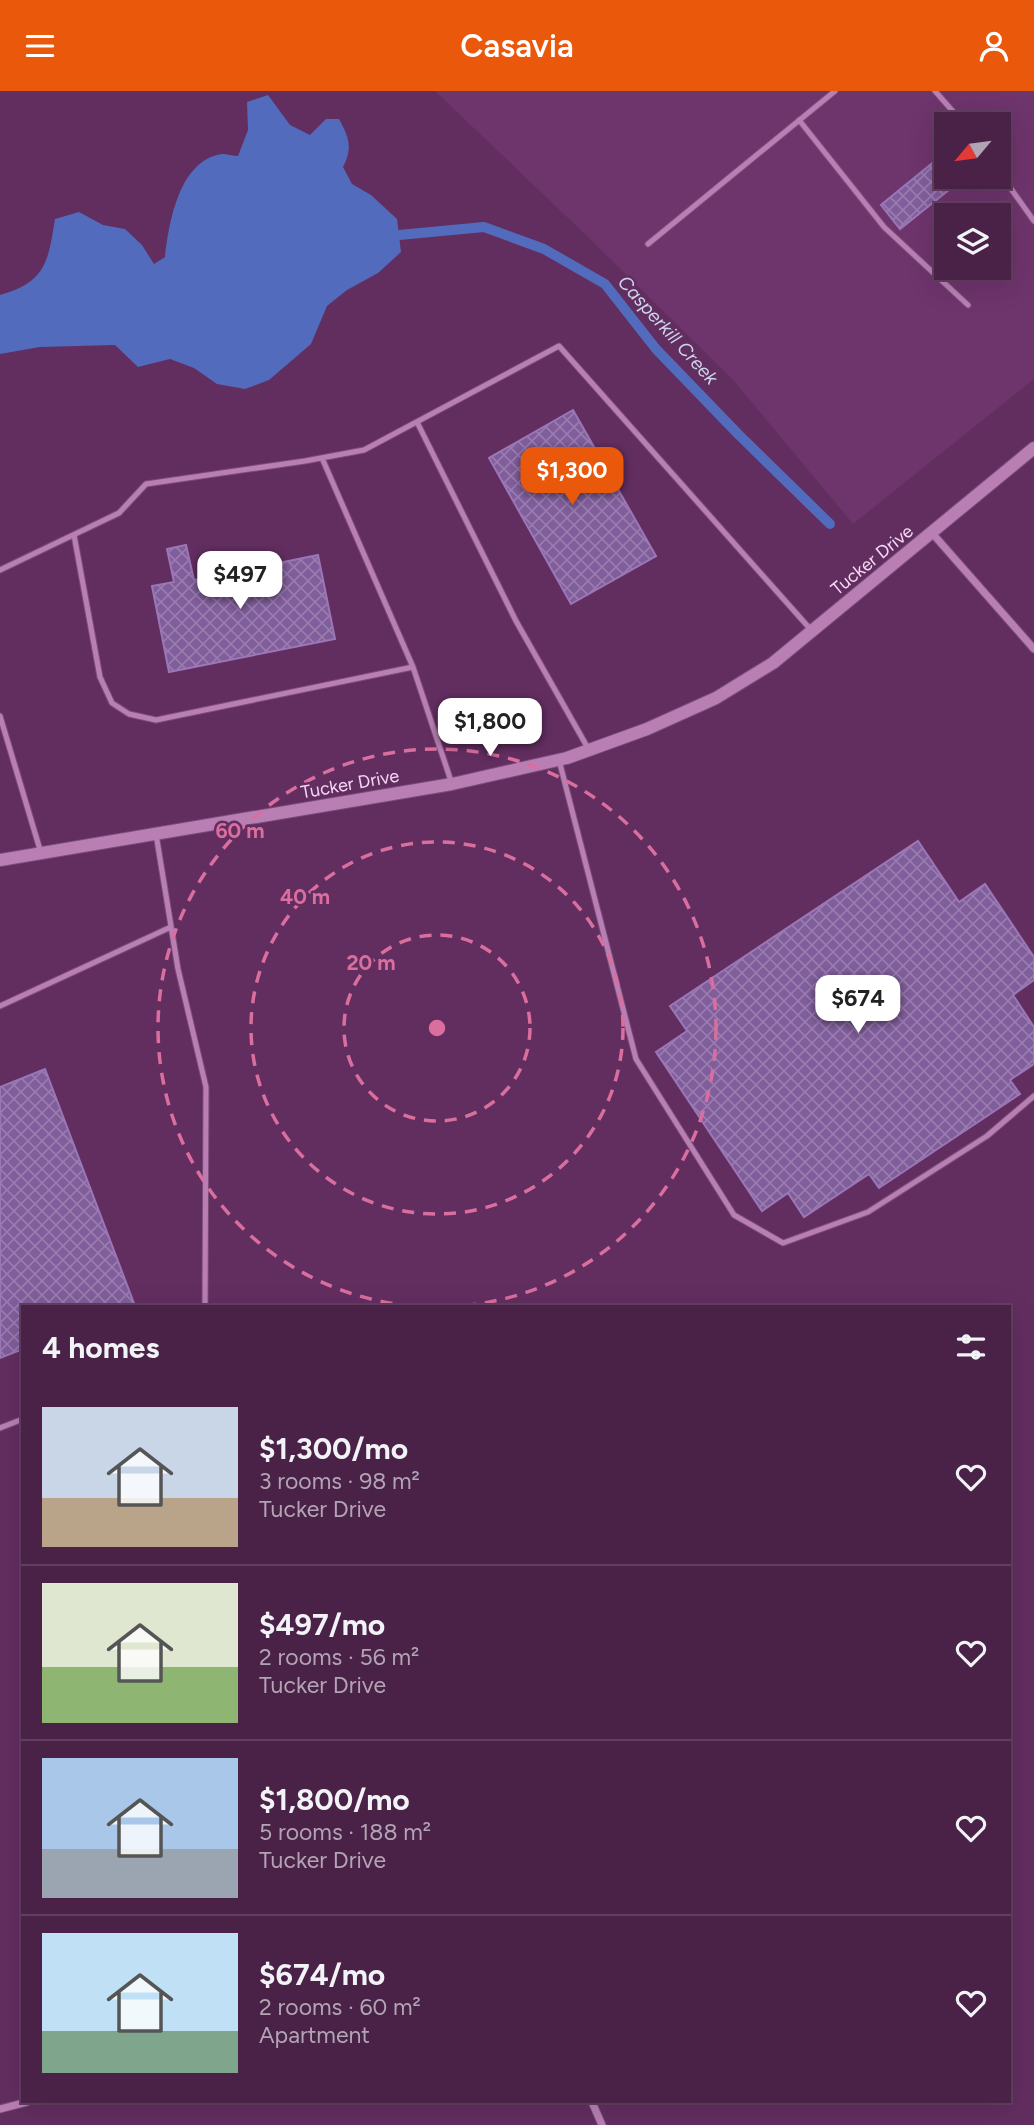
<!DOCTYPE html>
<html lang="en">
<head>
<meta charset="utf-8">
<style>
	body { margin:0; font-family:Figtree,sans-serif; background:#512a4f; color:#f1f3f6; height:100vh; display:flex; flex-direction:column; font-size:26px; white-space:nowrap }
	* { box-sizing:border-box; margin:0 }
	p { font-size:23px; color:#b2a4b4 }
	.icon { flex:none; width:38px; height:38px; fill:none; stroke:currentColor; stroke-width:2; stroke-linecap:round; stroke-linejoin:round }
	.map { position:relative; flex:1; overflow:hidden }
	.side { position:absolute; left:21px; top:1214px; width:990px; height:798px; display:flex; flex-direction:column; background:#4a2248; border-radius:0px; box-shadow:0 7px 28px #0002,0 0 0 2px #613f60 }
	.side>* { flex:none }
	.needle { width:46px; rotate:241deg }
	.controls { position:absolute; left:934px; top:21px; display:grid; gap:14px }
	.controls a { display:grid; place-items:center; width:77px; height:77px; border-radius:0px; background:#4a2248; box-shadow:0 7px 28px #0002,0 0 0 2px #613f60; font-size:35px }
	.price { position:absolute; translate:-50% -60px; padding:0 16px; border-radius:14px; background:#fff; color:#222; font-size:23px; line-height:46px; filter:drop-shadow(0 2px 4px #0008) }
	.price::after { content:''; position:absolute; left:50%; top:42px; width:21px; height:16px; margin-left:-10px; background:inherit; clip-path:polygon(0 0,100% 0,50% 100%) }
	.price.selected { background:#ea580c; color:#fff }
	ul { padding:0; list-style:none }
	li { display:flex; align-items:center; gap:21px; height:175px; padding:0 21px }
	li+li { border-top:2px solid #613f60 }
	li span { display:grid; place-items:center; flex:none; width:196px; height:140px; border-radius:0px; color:#555 }
	li>.icon { margin-inline-start:auto }
	span .icon { width:84px; height:84px; fill:#fffc; stroke-width:1 }
	li b { font-size:30px }
	h2 { display:flex; justify-content:space-between; align-items:center; height:84px; padding:0 21px; font-size:30px }
	header { display:flex; justify-content:space-between; align-items:center; height:91px; padding:0 21px; background:#ea580c; color:#fff; font-size:32px; font-weight:600 }
	.map>svg:first-child { display:block }
	.built { fill:#6e346c; fill-rule:evenodd }
	.water { fill:#526bbc }
	.lines { fill:none; stroke-linecap:round; stroke-linejoin:round }
	.stream { stroke:#526bbc; stroke-width:10 }
	.building { fill:url(#building-cross-hatch); stroke:#9b77b7; stroke-width:2 }
	.service-casing { stroke:#7a4e78; stroke-width:7 }
	.minor-casing { stroke:#7a4e78; stroke-width:9 }
	.tertiary-casing { stroke:#7a4e78; stroke-width:14 }
	.service { stroke:#b97fb5; stroke-width:5 }
	.minor { stroke:#b97fb5; stroke-width:7 }
	.tertiary { stroke:#b97fb5; stroke-width:12 }
	.ring { fill:none; stroke:#d96e9f; stroke-width:3.5; stroke-dasharray:12 9 }
	.labels { text-anchor:middle; dominant-baseline:central; stroke-width:5; stroke-linejoin:round; paint-order:stroke }
	.street-label { font-size:18px; fill:#f6d7f3; stroke:#622e60 }
	.water-label { font-size:19px; font-style:italic; fill:#cdd5ec; stroke:#622e60 }
	.centre { fill:#d96e9f; stroke:#622e60; stroke-width:3.5 }
	.ring-label { font-size:21px; text-anchor:middle; font-weight:bold; fill:#d96e9f; stroke:#622e60; stroke-width:5; stroke-linejoin:round; paint-order:stroke }
</style>
</head>
<body>
<header><svg class="icon" aria-label="menu" viewBox="0 0 24 24"><path d="M4 6h16M4 12h16M4 18h16"/></svg>Casavia<svg class="icon" aria-label="person" viewBox="0 0 24 24"><circle cx="12" cy="8" r="4"/><path d="M4 21q1-7 8-7t8 7"/></svg></header>
<div class="map">
<svg width="1034" height="2034" viewBox="0 0 1034 2034">
	<defs>
		<pattern id="building-cross-hatch" width="8" height="8" patternUnits="userSpaceOnUse" patternTransform="scale(1.75)"><rect width="8" height="8" fill="#805d9b"/><path d="M0 0l8 8M0 8l8-8" fill="none" stroke="#997bae"/></pattern>
	</defs>
	<rect width="100%" height="100%" fill="#622e60"/>
	<path class="built" d="M435 0H1034V288L853 433 733 289 588 146ZM947 33H999V86H947ZM947 124H999V177H947Z"/>
	<path class="water" d="M268 4 290 34 310 44 326 28H339C349 46 353 57 343 76L352 93 371 104 397 128 401 161 378 182 347 199 327 215 311 253 269 289 245 298 217 293 194 277 170 268 138 276 115 254 40 256 0 263V204C46 191 48 171 55 128L79 121 103 134 125 138 142 154 154 173 165 166C169 132 179 69 222 63 227 63 233 65 238 65L248 39 247 11Z"/>
	<g class="lines">
		<path class="stream" d="M399 144 484 136 544 158 605 193 656 258 738 343 830 433"/>
	</g>
	<path class="building" d="M947 60V86H965L900 138 881 114Z
		M573 319 656 465 571 513 489 367Z
		M186 454 194 489 318 464 335 548 169 581 152 495 174 491 167 458Z
		M918 750 959 811 985 793 1034 866V889L1013 904 1034 936V973L1010 989 1020 1003 879 1097 869 1083 804 1126 788 1102 762 1120 656 961 687 940 670 915Z
		M45 978 135 1215 23 1216V1258L0 1267V996Z"/>
	<g class="lines">
		<defs>
			<path id="service" d="M935 0 964 33
				M799 29 884 136 968 214
				M999 81 1034 130
				M648 153 835 0
				M417 331 516 530 589 659
				M322 367 413 576
				M74 444 100 586 112 612 129 623 156 629 413 576 452 693
				M0 479 119 422 146 393 305 370 364 359 559 255 812 540
				M0 625 41 762
				M559 669 636 968 734 1124 783 1152 868 1121 987 1045 1034 1005
				M156 743 178 878 206 996 205 1216
				M0 915 171 836
				M0 1337 23 1328"/>
			<path id="minor" d="M932 442 1034 558
				M592 2011 602 2034
				M0 2018 27 2011"/>
			<path id="tertiary" d="M0 769 452 693 567 667 647 638 716 607 773 572 1034 357"/>
		</defs>
		<use href="#service" class="service-casing"/>
		<use href="#minor" class="minor-casing"/>
		<use href="#tertiary" class="tertiary-casing"/>
		<use href="#service" class="service"/>
		<use href="#minor" class="minor"/>
		<use href="#tertiary" class="tertiary"/>
	</g>
	<g class="ring">
		<circle cx="437" cy="937" r="93"/>
		<circle cx="437" cy="937" r="186"/>
		<circle cx="437" cy="937" r="279"/>
	</g>
	<g class="labels">
		<g class="street-label">
			<text transform="translate(872 469) rotate(-39)">Tucker Drive</text>
			<text transform="translate(350 693) rotate(-10)">Tucker Drive</text>
		</g>
		<g class="water-label">
			<text transform="translate(668 239) rotate(48)">Casperkill Creek</text>
		</g>
	</g>
	<circle cx="437" cy="937" r="10" class="centre"/>
	<g class="ring-label">
		<text x="240" y="747">60 m</text>
		<text x="305" y="813">40 m</text>
		<text x="371" y="879">20 m</text>
	</g>
</svg>
<div class="controls">
<a><svg class="needle" viewBox="-14 -14 28 28"><path d="M0-13l5 13h-10z" fill="#e53935"/><path d="M0 13l5-13h-10z" fill="#b2a4b4"/></svg></a>
<a><svg class="icon" aria-label="layers" viewBox="0 0 24 24"><path d="M12 4l9 5-9 5-9-5zM3 14l9 5 9-5"/></svg></a>
</div>
<b class="price selected" style="left:572px;top:416px">$1,300</b>
<b class="price" style="left:240px;top:520px">$497</b>
<b class="price" style="left:490px;top:667px">$1,800</b>
<b class="price" style="left:858px;top:944px">$674</b>
<section class="side">
<h2>4 homes<svg class="icon" aria-label="filters" viewBox="0 0 24 24"><path d="M4 7h16M4 17h16"/><circle cx="9" cy="7" r="2"/><circle cx="15" cy="17" r="2"/></svg></h2>
<ul>
<li><span style="background:linear-gradient(#c9d6e8 65%,#b9a48a 0)"><svg class="icon" aria-label="home" viewBox="0 0 24 24"><path d="M3 11l9-7 9 7M6 9v11h12V9"/></svg></span><div><b>$1,300/mo</b><p>3 rooms · 98 m²</p><p>Tucker Drive</p></div><svg class="icon" aria-label="heart" viewBox="0 0 24 24"><path d="M12 20l-8-8c-3-5 5-10 8-4 3-6 11-1 8 4z"/></svg></li>
<li><span style="background:linear-gradient(#dfe7d0 60%,#8fb573 0)"><svg class="icon" aria-label="home" viewBox="0 0 24 24"><path d="M3 11l9-7 9 7M6 9v11h12V9"/></svg></span><div><b>$497/mo</b><p>2 rooms · 56 m²</p><p>Tucker Drive</p></div><svg class="icon" aria-label="heart" viewBox="0 0 24 24"><path d="M12 20l-8-8c-3-5 5-10 8-4 3-6 11-1 8 4z"/></svg></li>
<li><span style="background:linear-gradient(#a9c7e8 65%,#9aa5b1 0)"><svg class="icon" aria-label="home" viewBox="0 0 24 24"><path d="M3 11l9-7 9 7M6 9v11h12V9"/></svg></span><div><b>$1,800/mo</b><p>5 rooms · 188 m²</p><p>Tucker Drive</p></div><svg class="icon" aria-label="heart" viewBox="0 0 24 24"><path d="M12 20l-8-8c-3-5 5-10 8-4 3-6 11-1 8 4z"/></svg></li>
<li><span style="background:linear-gradient(#bfe0f5 70%,#7fa58c 0)"><svg class="icon" aria-label="home" viewBox="0 0 24 24"><path d="M3 11l9-7 9 7M6 9v11h12V9"/></svg></span><div><b>$674/mo</b><p>2 rooms · 60 m²</p><p>Apartment</p></div><svg class="icon" aria-label="heart" viewBox="0 0 24 24"><path d="M12 20l-8-8c-3-5 5-10 8-4 3-6 11-1 8 4z"/></svg></li>
</ul>
</section>
</div>
</body>
</html>
